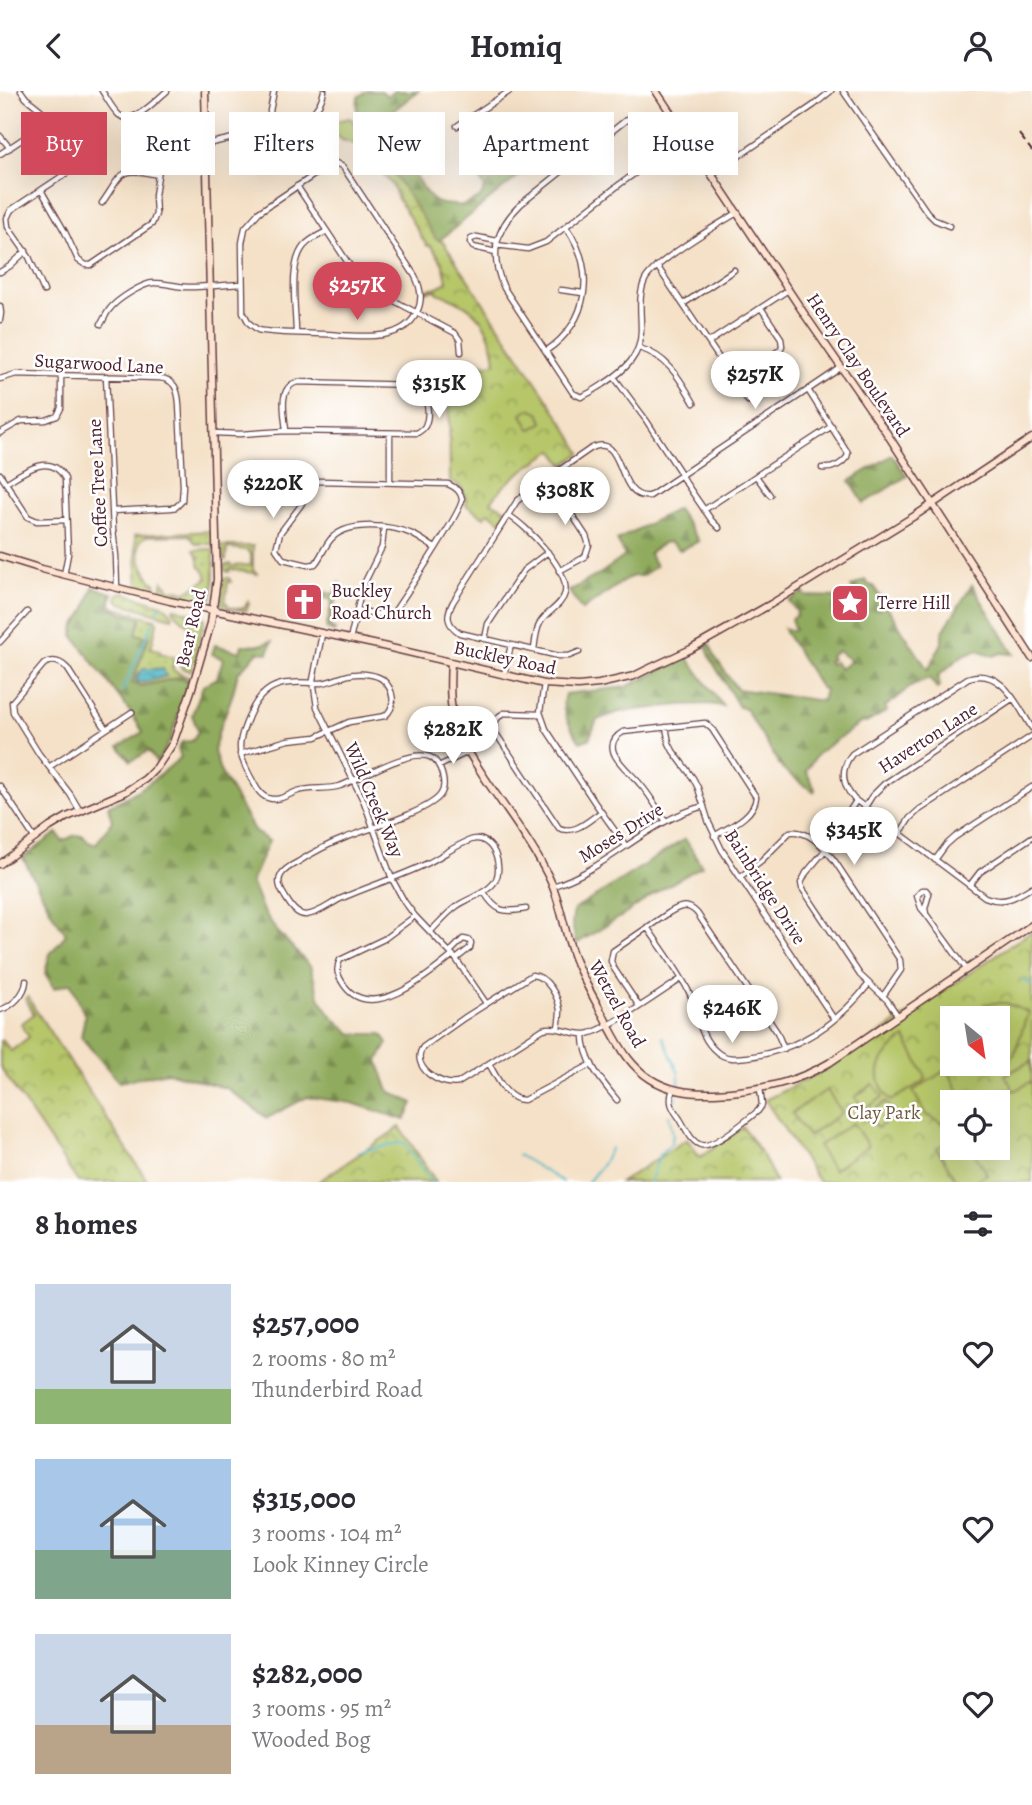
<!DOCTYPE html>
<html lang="en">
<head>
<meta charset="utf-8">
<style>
	body { margin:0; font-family:Alegreya,serif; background:#f2f2f3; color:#2b2b33; height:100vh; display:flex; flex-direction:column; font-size:26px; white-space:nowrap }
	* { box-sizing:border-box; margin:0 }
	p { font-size:23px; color:#7c7c81 }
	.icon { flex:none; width:38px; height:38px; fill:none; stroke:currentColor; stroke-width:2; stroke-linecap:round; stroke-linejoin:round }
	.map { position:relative; height:1091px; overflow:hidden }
	.drawer { display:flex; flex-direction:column; background:#fff; flex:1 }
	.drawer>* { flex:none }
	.banner { position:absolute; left:21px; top:21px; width:990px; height:63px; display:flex; gap:14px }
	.needle { width:46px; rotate:150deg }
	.tools { position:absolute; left:940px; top:915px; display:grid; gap:14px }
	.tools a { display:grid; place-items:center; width:70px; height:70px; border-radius:0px; background:#fff; box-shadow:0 7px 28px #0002; font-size:35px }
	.price { position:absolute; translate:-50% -60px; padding:0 16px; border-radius:24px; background:#fff; color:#222; font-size:23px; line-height:46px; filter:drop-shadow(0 2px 4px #0008) }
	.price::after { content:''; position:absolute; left:50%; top:42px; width:21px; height:16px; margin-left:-10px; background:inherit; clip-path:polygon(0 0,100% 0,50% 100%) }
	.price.active { background:#d1495b; color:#fff }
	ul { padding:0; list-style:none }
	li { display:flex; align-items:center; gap:21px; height:175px; padding:0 35px }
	li span { display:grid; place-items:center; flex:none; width:196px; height:140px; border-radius:0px; color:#555 }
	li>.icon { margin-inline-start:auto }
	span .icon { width:84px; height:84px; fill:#fffc; stroke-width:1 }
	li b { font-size:30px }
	h2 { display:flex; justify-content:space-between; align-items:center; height:84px; padding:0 35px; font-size:30px }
	.pill { padding:0 24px; border-radius:0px; background:#fff; box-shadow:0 7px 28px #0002; font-size:24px; line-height:63px }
	.pill.active { background:#d1495b; color:#fff }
	header { display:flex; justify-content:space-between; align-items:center; height:91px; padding:0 35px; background:#fff; font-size:32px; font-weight:700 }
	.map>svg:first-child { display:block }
	.grass { fill:url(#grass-dots); stroke:#80724a; stroke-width:2; fill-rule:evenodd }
	.forest { fill:url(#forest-firs); stroke:#6d6544; stroke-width:2; fill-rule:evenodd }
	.park { fill:url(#park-crowns); stroke:#80724a; stroke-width:2; fill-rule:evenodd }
	.pitch { fill:#b6c669; stroke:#80724a; stroke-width:2 }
	.water { fill:url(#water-waves); stroke:#496a77; stroke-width:2 }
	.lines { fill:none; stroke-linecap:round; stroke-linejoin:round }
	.stream { stroke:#48b5c3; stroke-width:2 }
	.street-casing { stroke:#643c42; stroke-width:7 }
	.secondary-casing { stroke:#643c42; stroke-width:9 }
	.street { stroke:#fff; stroke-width:4.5 }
	.secondary { stroke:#fde4d1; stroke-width:6 }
	.rail { stroke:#4a1f2b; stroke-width:2; stroke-dasharray:10 5; stroke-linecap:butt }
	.labels { text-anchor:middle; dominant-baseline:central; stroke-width:5; stroke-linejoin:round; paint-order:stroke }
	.street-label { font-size:19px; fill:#4a1f2b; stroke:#fff }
	.poi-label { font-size:19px; fill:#4a1f2b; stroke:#fff; text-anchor:start }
	.park-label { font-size:19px; fill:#705941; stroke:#fff }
</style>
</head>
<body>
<header><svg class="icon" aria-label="back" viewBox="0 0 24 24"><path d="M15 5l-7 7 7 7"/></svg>Homiq<svg class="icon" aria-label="person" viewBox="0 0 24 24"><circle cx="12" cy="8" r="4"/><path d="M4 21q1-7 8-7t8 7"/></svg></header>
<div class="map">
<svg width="1032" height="1091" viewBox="0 0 1032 1091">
	<defs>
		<pattern id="grass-dots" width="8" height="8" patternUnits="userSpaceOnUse" patternTransform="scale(1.75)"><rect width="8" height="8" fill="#b6c669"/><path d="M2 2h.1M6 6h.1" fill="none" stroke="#96a057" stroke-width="1.8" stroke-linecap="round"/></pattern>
		<pattern id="forest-firs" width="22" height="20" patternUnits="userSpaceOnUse" patternTransform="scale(1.75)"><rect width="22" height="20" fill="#90ab5d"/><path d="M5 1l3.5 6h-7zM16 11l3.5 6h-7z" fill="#788b4d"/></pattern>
		<pattern id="park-crowns" width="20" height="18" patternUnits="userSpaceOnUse" patternTransform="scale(1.75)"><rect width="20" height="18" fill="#b6c669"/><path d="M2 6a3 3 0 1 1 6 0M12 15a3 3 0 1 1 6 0" fill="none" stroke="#96a057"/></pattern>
		<pattern id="water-waves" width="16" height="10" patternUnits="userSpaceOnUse" patternTransform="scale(1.75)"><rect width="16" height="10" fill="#48b5c3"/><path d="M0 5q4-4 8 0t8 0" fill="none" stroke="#3e939f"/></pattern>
	</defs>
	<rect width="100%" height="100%" fill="#fff"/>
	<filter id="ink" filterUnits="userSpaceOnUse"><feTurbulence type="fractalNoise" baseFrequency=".0143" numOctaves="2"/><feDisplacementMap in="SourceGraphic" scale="14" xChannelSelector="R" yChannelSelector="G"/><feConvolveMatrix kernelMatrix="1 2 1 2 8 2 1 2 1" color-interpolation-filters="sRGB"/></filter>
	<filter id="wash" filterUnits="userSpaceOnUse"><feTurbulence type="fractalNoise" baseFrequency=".00686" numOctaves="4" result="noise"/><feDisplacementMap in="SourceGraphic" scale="28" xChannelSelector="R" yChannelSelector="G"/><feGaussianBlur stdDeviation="1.57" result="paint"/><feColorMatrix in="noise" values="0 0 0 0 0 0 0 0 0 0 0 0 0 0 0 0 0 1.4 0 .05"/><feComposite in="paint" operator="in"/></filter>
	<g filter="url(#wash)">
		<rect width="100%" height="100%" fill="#f4e1c7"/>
		<path class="grass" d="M212 440 213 453H196L189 444 147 445 140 450C136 466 143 477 152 491H154L156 494 155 499 152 501 138 497 135 444Z
			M222 455H253V479L258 483 230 478 229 481 225 480 223 475 231 473 232 475 251 474V463L247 459 227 457 226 469H225L223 467Z
			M212 458 214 459C214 468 215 504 211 509 210 511 207 511 206 512L160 502 163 490 170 499 182 500 184 502 207 488 205 481 199 474V468L194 459Z
			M225 487H229L231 491H228L225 512H227L229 516 241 518 245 516 248 510 249 513 246 520 226 517 221 514 223 491Z
			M122 501 165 515 173 525 172 527 120 512 117 508 118 503Z
			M111 502H113L111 511 113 516 155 528 157 532 151 557 160 559V562L174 566 173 576 174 580 188 586 189 591 182 586 142 595 132 591 136 543 140 527 124 523 109 516ZM146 578H163L166 585 144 591H137L136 588 140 581Z
			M174 517 203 525 205 528 192 578 190 580 182 578 180 572 182 566 191 562 195 544C188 530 181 531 173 519Z"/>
		<path class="forest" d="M367 0H382L387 5 394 0H418L384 27C382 41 389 36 397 42 400 46 403 52 406 56 411 64 410 70 412 78 416 88 426 104 435 110 444 116 452 112 462 115L480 107 485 97 481 90 487 80 499 79 521 59 535 57 549 60 436 152 356 34 358 6Z
			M892 364 907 385 864 412 850 390Z
			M677 418 699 450 680 459 670 451 663 452 649 462 656 475 642 485H634L628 487 582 519 569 500 601 482 625 465 617 449Z
			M865 489 868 493 874 496 928 579 942 552V542L972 494 1014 563 1001 562 994 565 977 559 963 564 938 585 940 595 937 597 929 587 912 594 885 616 887 620 866 632 862 631 818 662 806 680 815 698 814 701 783 679 745 617 739 616 711 568 706 555 710 553 715 566 737 598 822 610 825 599 820 596 785 541 784 537 792 540 795 539 791 528 796 525 797 521 789 510 803 501 806 505 838 506 846 516 850 510 858 506 851 496ZM838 560 851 570 840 578 835 571 830 573 828 570 832 568 830 565Z
			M340 491 330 537 335 539 334 541 326 538 332 509 302 500V497L334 503Z
			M93 496 111 502 109 516 124 523 141 527 136 543 149 546 132 592 142 595 182 586 189 591 170 650 157 672 149 660 131 670 119 656 143 641 128 618 73 544 75 535 85 520Z
			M272 550 268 562 258 561 238 582 232 605 218 642 214 660 220 680 255 741 269 750 251 791 262 818 277 840 310 875 320 908 333 926 352 943H382L388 952 378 970 389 1000 413 1012 405 1029 352 1012 307 1006 267 1027 226 997 167 981 119 991 81 946 85 925 71 892 54 897 45 882 50 863 66 843 53 824 23 767 57 742 63 750 73 745 82 744 89 751 96 753 112 730 108 715C139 701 156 688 181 666L178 658 182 651 192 650 198 640 192 624 203 595 217 587 223 568 212 563 215 554 240 561 242 554H260Z
			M687 566 723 615 708 613 679 614 619 621 597 629 589 648 580 651C571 637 559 619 565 603L626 596Z
			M685 748 702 775 655 802 627 822 576 853 572 832 574 819Z"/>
		<path class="park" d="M317 22 328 32 350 27C384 63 409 106 436 148L443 151 568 339 581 362 564 374 553 359C530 375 507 387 491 411L508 420 501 430 488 421 484 426 466 414C467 402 461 393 450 390L449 301 437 276H463L495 272C492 233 474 213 437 202V199L423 201V199L437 196 447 191C444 173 442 168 429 154L427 155 397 106 392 93 366 65 365 56 342 49 315 24Z
			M1032 840V1091H819L765 1009 827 978ZM952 928H998V973H952ZM952 1012H998V1057H952Z
			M28 906 35 918 148 1091H78L0 976V950L2 949 11 960 29 946 21 933 34 923 25 908Z
			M400 1036 436 1091H318Z
			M743 1036 764 1067 776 1091H621L687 1048 700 1066Z"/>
		<path class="pitch" d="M530 318 539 322 543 331 532 338 529 337 522 323Z
			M993 912H1006L1028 921 1014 964 1010 966 998 962V928L974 927 985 913Z
			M905 947 926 986 924 990 891 1010C868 984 880 965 905 947Z
			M1031 970 1032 990 1014 1000 1005 984Z
			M944 980 949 981 963 1011 952 1012V1031L946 1034 926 1024 913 1000Z
			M873 993 883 1006 864 1019 855 1006Z
			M827 999 842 1022 808 1045 792 1022Z
			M886 1011 896 1024 877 1037 868 1024Z
			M853 1032 868 1055 833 1079 818 1055Z
			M952 1048V1057H971L987 1083 973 1091H957L937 1057Z"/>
		<path class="water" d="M145 578H163L166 585 144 591H137L136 588 140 581Z"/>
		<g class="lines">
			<path class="stream" d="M157 521 160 515
				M122 601 153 531
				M1022 889 1032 893
				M663 946 679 983V997
				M675 1009 677 1003
				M357 1061 404 1051 431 1091
				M518 1064 563 1091
				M588 1091 601 1075 611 1057
				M650 1091 660 1063 671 1053 673 1044 669 1024"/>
		</g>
	</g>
	<g filter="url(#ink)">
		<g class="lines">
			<defs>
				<path id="street" d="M21 0 26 7 41 19 62 47 77 58 83 67 79 74 11 119 7 127 8 136 29 166 44 200
					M102 0C107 7 112 18 119 24 133 35 156 9 167 0
					M274 0 270 20 274 37
					M843 0 927 121 935 129 949 135
					M457 35 510 0
					M643 40 671 23
					M0 45 10 57
					M207 53 299 32C312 25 321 15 324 0
					M0 63 50 30
					M336 72 343 76 415 185C421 197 423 209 417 221 402 254 353 244 323 243 302 242 279 243 258 239L249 232 243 221 242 152 245 137 259 121 323 78Z
					M711 84 814 14 831 0
					M297 95 358 187 372 198 455 242 460 249 461 261
					M41 99 65 141 78 169 86 174H91L152 133 156 123 155 104 162 59C172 45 190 38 206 35
					M102 112C123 82 119 75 158 84
					M496 154 528 158 546 151 620 93 654 69 657 63 656 59 637 32 634 29H626L521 113C495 138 489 164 504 197L573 302 581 306C589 303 596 298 604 293 625 279 642 265 641 237 641 221 638 204 645 189 655 170 717 134 737 122
					M496 161 473 156 470 151 471 148 477 146 497 150
					M657 175 748 310
					M0 181 10 175 26 160
					M561 199 583 202
					M683 213 734 179
					M0 215 1 222 0 229
					M101 233C104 228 106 223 109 219 116 209 144 191 155 192 166 192 177 196 188 196 206 196 224 194 242 193
					M296 242C296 218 288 174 304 155 310 148 319 144 327 140
					M709 251 788 199
					M639 257C668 265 680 288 694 312
					M546 260C590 230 596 178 566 136
					M106 285 113 439 116 465 117 496
					M614 286 646 329 682 384
					M0 288 16 283 159 287C175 288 178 299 179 313L183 395 182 410 176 416 171 417 112 420
					M734 289 780 259 782 255 781 247 761 217
					M808 299 848 362 847 366C841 374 832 378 822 377
					M0 342 21 330 46 329 57 325 61 317V284
					M214 342 240 343 286 340 417 342C420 340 423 339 425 335 431 323 427 299 414 294L297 291C277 297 285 324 286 340
					M0 383 28 426 37 430 66 429
					M681 385 712 430 719 437
					M756 385 770 404
					M548 387 586 445 589 454 585 466 559 480
					M390 391V343
					M6 392C23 381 52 360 65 388L68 463 64 484
					M704 419 832 335
					M508 424C526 434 570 479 565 502 562 515 546 521 540 532 536 539 535 550 534 559
					M357 519 387 525 394 521C404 506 463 419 462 408 461 400 455 396 448 393L320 390 311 392 301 414 280 442 276 458 283 468 308 474 315 473C322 465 325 453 333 446 351 430 391 434 412 443 420 447 427 452 435 457
					M322 543 313 589 317 616 364 711 392 788 404 810 415 825 456 868 486 912
					M485 548 488 533 524 479 548 461
					M350 549 362 497 382 456 384 437
					M0 551 27 521
					M579 561 569 565H559L460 542C446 533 446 524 453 511L517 410 535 396 590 358C627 338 614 410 650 405L842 276
					M504 584 511 554
					M544 593 540 621 546 638 595 712 626 755
					M540 623 504 622C496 626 493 632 495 641L559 737C575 744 589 729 601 721
					M666 636 669 652 673 660 693 687 698 697 709 732 722 759 834 928
					M1032 637C1017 614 1002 576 968 587L852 663C840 678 842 694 854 708L985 806C1004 814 1016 806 1032 796
					M240 663 288 649 316 646 349 631 385 625C397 615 394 598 382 588 376 584 364 582 356 583 344 583 333 591 321 592 310 592 299 591 289 592 260 594 250 619 242 643 237 659 242 669 249 683 254 691 258 704 268 707 279 711 289 703 298 700 312 696 327 699 340 695 360 688 410 657 430 666 437 669 440 676 442 683 444 690 445 697 441 703 431 720 365 739 345 747 329 753 312 762 298 771 292 774 284 778 281 784 277 791 280 798 284 804 289 812 295 824 306 824 318 823 330 813 340 808 369 795 400 786 428 772 442 765 456 754 471 749 493 742 506 778 493 793 484 804 468 807 457 815 447 822 439 832 430 841
					M439 675 468 661
					M49 676 132 621
					M0 695 35 748
					M856 710 843 730 837 745 806 782 801 792 802 797 860 884 887 909 898 925
					M865 716 872 705 884 693 1012 608
					M80 720 70 703 39 663 13 621 12 611 44 573C53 568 60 570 67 577L106 638
					M665 729C657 717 650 704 640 693 633 684 615 670 613 659 611 650 616 645 623 641L705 632 712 638 756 706C755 725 729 736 714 745
					M900 742 910 727 919 719 1032 645
					M935 769 946 754 955 746 1032 696
					M740 786 762 769 790 741C808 738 824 756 834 769L900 869 901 879 883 905
					M970 794 980 781 1032 746
					M553 795C608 778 646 730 704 715
					M484 801C496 821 503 822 526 818
					M926 823 921 817 917 805 922 799H926L929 803 925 817 926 823 967 879
					M415 825 384 848 340 869C335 879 338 885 344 894 371 933 429 884 453 864
					M647 836C661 857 677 877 688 899 699 919 697 945 717 961 726 969 737 967 747 966 797 960 837 933 868 894
					M450 861 463 848 468 849 471 852 470 857 456 868
					M639 915 613 876 611 870 613 860 670 821C680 815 688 812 697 822L777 941 784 958
					M0 919C13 915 25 903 26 890
					M558 937C559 931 560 925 560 919 558 905 547 885 532 884L464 927 423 956C409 976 441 996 458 992L543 938C558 934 570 944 586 943 605 941 663 900 681 888
					M584 943C583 968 602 991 617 1009
					M489 973C497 986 506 1009 524 1009L592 973
					M673 998C668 1011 672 1017 680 1028 685 1036 691 1051 701 1054 713 1058 748 1028 758 1020L762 1014 760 997"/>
				<path id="secondary" d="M656 0 807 227 886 341 1032 567
					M0 465 42 478 170 510 378 554 544 593 578 595 599 593 634 585 648 578 691 558 771 513 916 424 1032 347
					M451 571C450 587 449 603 452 619 456 642 468 661 481 681 502 714 527 744 545 779 561 807 563 839 575 869 583 889 594 907 604 926 611 939 618 954 628 967 656 1004 697 1005 739 1000 772 996 800 989 829 972L1032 834
					M0 773 50 736 67 726 125 701 145 688 157 676 173 652 191 600 211 532 217 488 205 0"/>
			</defs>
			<use href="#street" class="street-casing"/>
			<use href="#secondary" class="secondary-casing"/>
			<use href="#street" class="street"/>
			<use href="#secondary" class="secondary"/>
			<path class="rail" d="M1019 43 1032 60"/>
		</g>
	</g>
	<defs>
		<symbol id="church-square" viewBox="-11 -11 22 22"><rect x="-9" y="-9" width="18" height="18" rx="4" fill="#d1495b" stroke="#fff"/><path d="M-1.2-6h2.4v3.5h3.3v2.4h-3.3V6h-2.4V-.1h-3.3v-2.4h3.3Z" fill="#fff"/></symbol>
		<symbol id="sight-square" viewBox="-11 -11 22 22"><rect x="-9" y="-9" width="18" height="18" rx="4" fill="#d1495b" stroke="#fff"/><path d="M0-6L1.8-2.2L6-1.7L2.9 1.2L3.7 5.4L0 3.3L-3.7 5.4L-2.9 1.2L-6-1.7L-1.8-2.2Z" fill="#fff"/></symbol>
	</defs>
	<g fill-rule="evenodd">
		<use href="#church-square" x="282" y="489" width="44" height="44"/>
		<use href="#sight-square" x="828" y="490" width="44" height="44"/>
	</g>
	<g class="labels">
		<g class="street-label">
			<text transform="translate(99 273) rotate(3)">Sugarwood Lane</text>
			<text transform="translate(858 274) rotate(56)">Henry Clay Boulevard</text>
			<text transform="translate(98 392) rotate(-93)">Coffee Tree Lane</text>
			<text transform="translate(191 537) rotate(-77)">Bear Road</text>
			<text transform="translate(505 567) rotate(12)">Buckley Road</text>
			<text transform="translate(928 647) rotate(-33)">Haverton Lane</text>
			<text transform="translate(374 709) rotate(67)">Wild Creek Way</text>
			<text transform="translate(621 742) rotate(-32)">Moses Drive</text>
			<text transform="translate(765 796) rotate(57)">Bainbridge Drive</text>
			<text transform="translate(617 913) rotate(61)">Wetzel Road</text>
		</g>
		<g class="poi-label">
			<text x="331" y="500">Buckley<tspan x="331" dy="22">Road Church</tspan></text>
			<text x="877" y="512">Terre Hill</text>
		</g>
		<g class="park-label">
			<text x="884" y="1022">Clay Park</text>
		</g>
	</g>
</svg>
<div class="tools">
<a><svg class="needle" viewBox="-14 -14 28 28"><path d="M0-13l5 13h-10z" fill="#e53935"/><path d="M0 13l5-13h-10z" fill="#7c7c81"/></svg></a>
<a><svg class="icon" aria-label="locate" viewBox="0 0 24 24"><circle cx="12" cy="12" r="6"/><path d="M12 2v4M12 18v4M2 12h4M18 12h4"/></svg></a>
</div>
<b class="price active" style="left:357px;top:231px">$257K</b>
<b class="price" style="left:755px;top:320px">$257K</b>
<b class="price" style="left:439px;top:329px">$315K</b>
<b class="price" style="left:273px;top:429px">$220K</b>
<b class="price" style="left:565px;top:436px">$308K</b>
<b class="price" style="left:453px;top:675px">$282K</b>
<b class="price" style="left:854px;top:776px">$345K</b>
<b class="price" style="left:732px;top:954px">$246K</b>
<div class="banner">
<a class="pill active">Buy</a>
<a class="pill">Rent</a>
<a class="pill">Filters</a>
<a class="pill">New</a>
<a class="pill">Apartment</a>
<a class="pill">House</a>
</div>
</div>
<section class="drawer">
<h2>8 homes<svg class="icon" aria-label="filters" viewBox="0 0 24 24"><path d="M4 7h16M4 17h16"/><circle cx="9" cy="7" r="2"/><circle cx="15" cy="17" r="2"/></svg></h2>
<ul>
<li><span style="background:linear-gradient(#c9d6e8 75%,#8fb573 0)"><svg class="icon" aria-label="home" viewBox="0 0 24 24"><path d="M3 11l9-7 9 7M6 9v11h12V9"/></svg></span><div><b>$257,000</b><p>2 rooms · 80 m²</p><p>Thunderbird Road</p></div><svg class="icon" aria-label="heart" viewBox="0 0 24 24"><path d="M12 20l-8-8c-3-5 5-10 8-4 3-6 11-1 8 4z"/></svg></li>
<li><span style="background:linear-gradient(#a9c7e8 65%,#7fa58c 0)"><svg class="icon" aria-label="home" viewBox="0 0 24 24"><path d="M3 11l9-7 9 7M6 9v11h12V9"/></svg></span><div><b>$315,000</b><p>3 rooms · 104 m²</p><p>Look Kinney Circle</p></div><svg class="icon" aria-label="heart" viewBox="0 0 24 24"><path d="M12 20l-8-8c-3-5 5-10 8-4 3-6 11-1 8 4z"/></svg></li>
<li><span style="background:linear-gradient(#c9d6e8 65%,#b9a48a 0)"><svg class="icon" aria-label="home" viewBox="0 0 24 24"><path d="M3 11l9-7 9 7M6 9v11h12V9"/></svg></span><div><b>$282,000</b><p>3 rooms · 95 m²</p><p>Wooded Bog</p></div><svg class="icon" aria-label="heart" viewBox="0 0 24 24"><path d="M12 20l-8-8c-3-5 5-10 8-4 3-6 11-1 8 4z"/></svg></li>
</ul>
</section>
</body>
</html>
